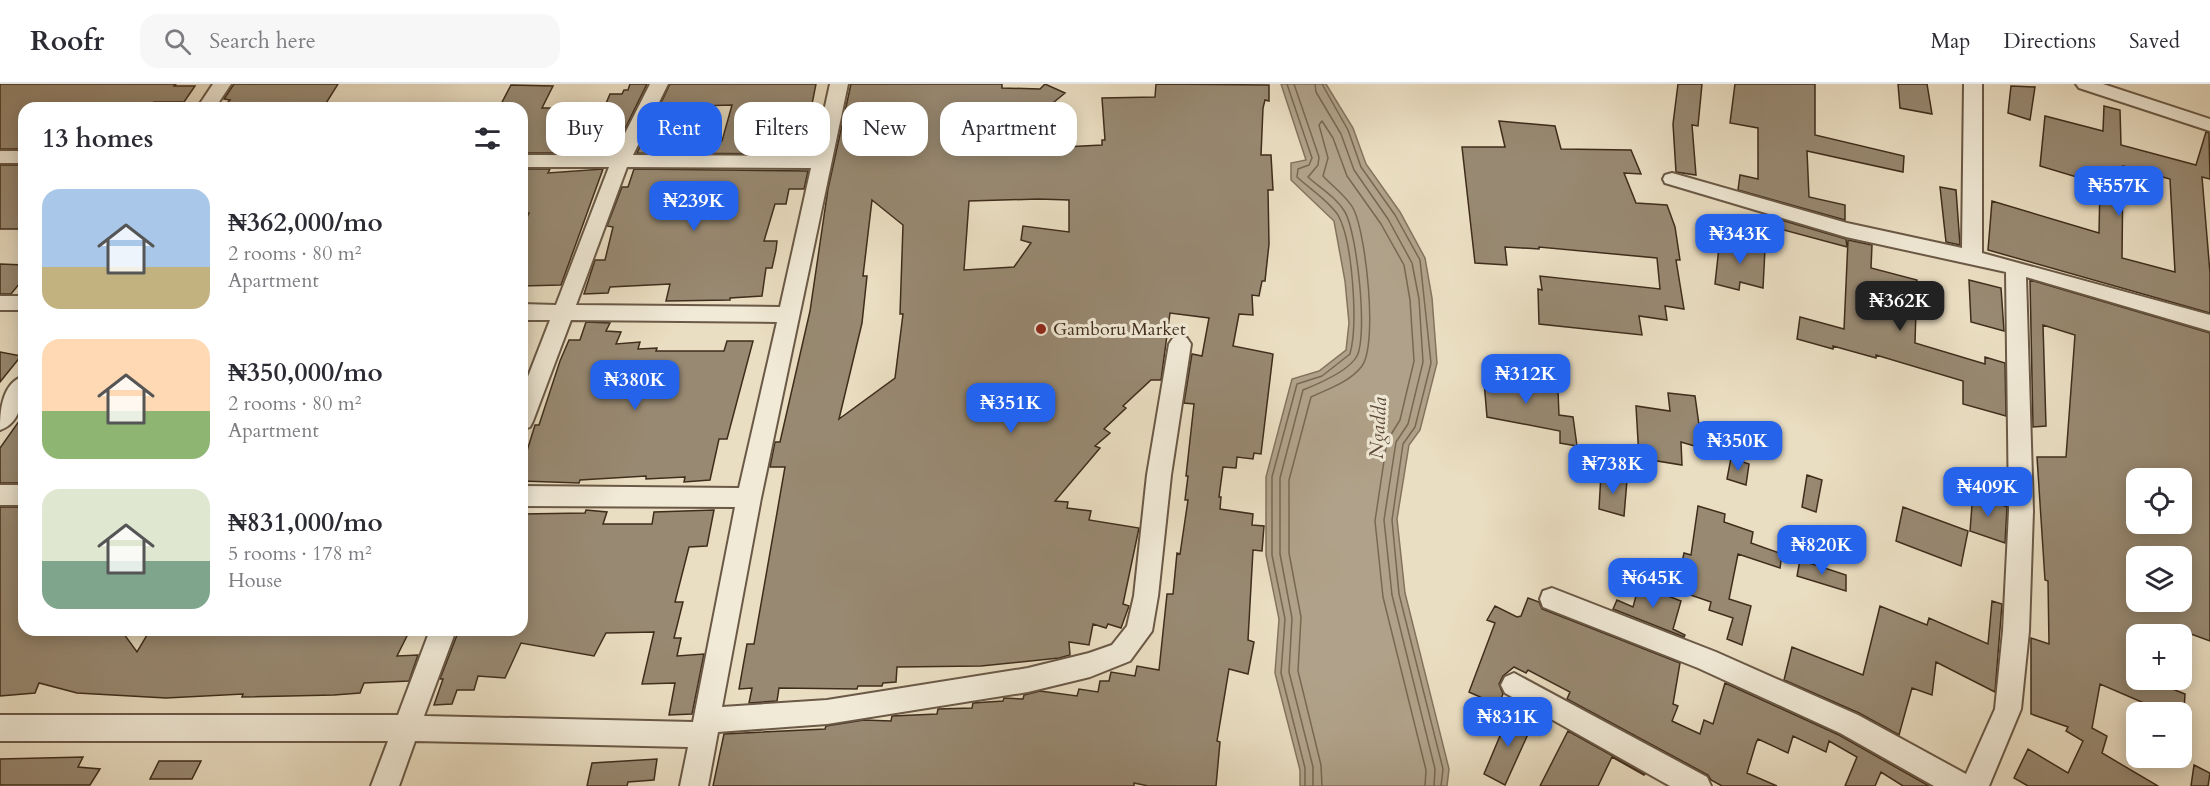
<!DOCTYPE html>
<html lang="en">
<head>
<meta charset="utf-8">
<style>
	body { margin:0; font-family:Cardo,serif; background:#f7f7f7; color:#2b2b33; height:100vh; display:flex; flex-direction:column; font-size:22px; white-space:nowrap }
	* { box-sizing:border-box; margin:0 }
	p { font-size:20px; color:#7c7c81 }
	.icon { flex:none; width:33px; height:33px; fill:none; stroke:currentColor; stroke-width:2; stroke-linecap:round; stroke-linejoin:round }
	.map { position:relative; flex:1; overflow:hidden }
	.details { position:absolute; left:18px; top:18px; width:510px; height:534px; display:flex; flex-direction:column; background:#fff; border-radius:18px; box-shadow:0 3px 15px #0003 }
	.details>* { flex:none }
	.guide { position:absolute; left:546px; top:18px; width:570px; height:54px; display:flex; gap:12px }
	.tools { position:absolute; left:2126px; top:384px; display:grid; gap:12px }
	.tools a { display:grid; place-items:center; width:66px; height:66px; border-radius:12px; background:#fff; box-shadow:0 3px 15px #0003; font-size:30px }
	.price { position:absolute; translate:-50% -51px; padding:0 14px; border-radius:12px; background:#2563eb; color:#fff; font-size:20px; line-height:39px; filter:drop-shadow(0 2px 3px #0008) }
	.price::after { content:''; position:absolute; left:50%; top:36px; width:18px; height:14px; margin-left:-9px; background:inherit; clip-path:polygon(0 0,100% 0,50% 100%) }
	.price.current { background:#222; color:#fff }
	ul { padding:0; list-style:none }
	li { display:flex; align-items:center; gap:18px; height:150px; padding:0 24px }
	li span { display:grid; place-items:center; flex:none; width:168px; height:120px; border-radius:18px; color:#555 }
	li>.icon { margin-inline-start:auto }
	span .icon { width:72px; height:72px; fill:#fffc; stroke-width:1 }
	li b { font-size:26px }
	h2 { display:flex; justify-content:space-between; align-items:center; height:72px; padding:0 24px; font-size:26px }
	.tag { padding:0 21px; border-radius:18px; background:#fff; box-shadow:0 3px 15px #0003; font-size:21px; line-height:54px }
	.tag.current { background:#2563eb; color:#fff }
	header { display:flex; align-items:center; gap:36px; box-sizing:border-box; height:84px; padding:0 30px; background:#fff; border-bottom:2px solid #e1e1e2 }
	header strong { font-size:28px }
	nav { display:flex; gap:33px; margin-inline-start:auto; font-size:21px }
	.search { width:420px; height:54px; background:#f7f7f7; display:flex; align-items:center; gap:15px; box-sizing:border-box; padding:0 21px; border-radius:18px; color:#7c7c81; font-size:22px }
	.map>svg:first-child { display:block }
	.water { fill:#b0a28a; stroke:#83735e; stroke-width:1.5 }
	.lines { fill:none; stroke-linecap:round; stroke-linejoin:round }
	.shore { stroke:#786853; stroke-width:1.5 }
	.building { fill:#988972; stroke:#3f2d1c; stroke-width:1.5; fill-rule:evenodd }
	.minor-casing { stroke:#6a5946; stroke-width:4 }
	.minor { fill:#f1ead7; fill-rule:evenodd }
	.poi-dot { fill:#8f2418; stroke:#f1ead7; stroke-width:2 }
	.labels { text-anchor:middle; dominant-baseline:central; stroke-width:6; stroke-linejoin:round; paint-order:stroke }
	.poi-label { font-size:18px; fill:#3f2d1c; stroke:#f1ead7; text-anchor:start }
	.water-label { font-size:20px; font-style:italic; fill:#5b4a38; stroke:#f1ead7 }
</style>
</head>
<body>
<header>
<strong>Roofr</strong>
<div class="search"><svg class="icon" aria-label="search" viewBox="0 0 24 24"><circle cx="10" cy="10" r="6"/><path d="M15 15l6 6"/></svg>Search here</div>
<nav><a>Map</a><a>Directions</a><a>Saved</a></nav>
</header>
<div class="map">
<svg width="2210" height="702" viewBox="0 0 2210 702">
	<rect width="100%" height="100%" fill="#eadec2"/>
	<filter id="stains"><feTurbulence type="fractalNoise" baseFrequency=".00333" numOctaves="4"/><feColorMatrix values="0 0 0 0 .2 0 0 0 0 .09 0 0 0 0 .02 0 0 0 .5 -.17"/></filter>
	<radialGradient id="worn" r=".72"><stop offset=".6" stop-color="#630" stop-opacity="0"/><stop offset="1" stop-color="#630" stop-opacity=".3"/></radialGradient>
	<path class="water" d="M1281 0H1326L1353 44 1366 80 1400 128 1425 174 1432 214 1437 279 1420 346 1409 361 1397 435 1405 509 1449 685 1447 702H1300V686L1275 589 1279 535 1266 471V393L1292 295 1319 287 1346 266 1349 239 1345 197 1334 137 1291 96V79L1306 76Z"/>
	<g class="lines">
		<path class="shore" d="M1287 0 1312 74 1309 81 1298 85 1297 93C1310 105 1328 116 1338 131 1353 158 1358 241 1350 270L1322 292 1297 300 1272 393V471L1285 535 1281 589 1305 684V702
			M1294 0 1319 73 1318 81 1308 93C1320 104 1336 113 1345 128 1357 149 1368 251 1357 272 1349 287 1318 300 1303 306L1280 394V470L1292 534 1289 588 1313 683V702
			M1315 0 1316 8 1341 50 1354 86 1388 135 1412 179 1419 215 1423 278 1408 340 1396 358 1384 436 1392 511 1435 685 1434 702
			M1322 0 1348 46 1361 83 1395 131 1420 176 1431 279 1415 343 1403 360 1392 436 1399 510 1443 685 1441 702
			M1322 702 1321 681 1298 587 1301 533 1289 469V396L1311 313C1328 305 1350 298 1362 282 1378 259 1366 152 1354 126 1348 113 1333 103 1323 92L1328 74 1319 41 1322 37 1333 54 1347 92 1381 140 1404 181 1410 216 1414 277 1400 336 1387 357 1375 437 1383 513 1426 686 1425 702"/>
	</g>
	<path class="building" d="M0 0H176L174 2H195L184 18H154L150 24H24V65H0Z
		M234 0H338L323 24H222L230 16 224 15Z
		M630 0H647L613 69H588L603 37 567 38 556 69H522V24H499L511 1 553 2 542 24H604L610 10H622L624 6H628Z
		M670 0H816L808 40H803L801 70 637 69ZM732 21 722 57 688 59 696 22Z
		M851 0H1002V4L1040 5 1045 0 1065 9 1048 23 1045 64 1102 61V56H1105L1102 14 1155 13 1156 0 1269 1V17L1265 16 1263 24 1261 71H1271L1273 106H1268L1269 160 1265 197H1262L1259 212 1252 211 1253 231 1239 230 1233 262 1273 270 1261 370 1254 369 1253 375 1237 373 1236 384 1223 383 1219 413H1221L1220 425 1253 430 1252 441 1264 442 1262 467 1253 466 1248 556 1254 558 1248 590 1229 585 1217 657 1220 658 1216 702H1148L1134 699V702H713L724 650 825 645 826 642 864 636 891 637 892 632 937 630 938 625 972 624 973 619 1003 617 1004 614 1023 615 1024 611 1040 607 1077 612 1079 605 1098 608 1100 597H1109L1111 588 1135 592 1137 582 1159 586 1167 510H1173L1177 469 1180 470 1188 416H1185L1188 392H1186L1194 320 1184 319 1192 270 1202 272 1209 234 1170 229 1161 296H1151L1123 322 1126 324 1104 345 1110 349 1095 362 1100 364 1055 417 1068 418 1067 424 1091 427 1089 436 1139 444 1123 520 1129 522 1121 544 1108 540 1106 544 1093 540 1089 561 1069 558 1070 571 1059 574 981 582 897 583 896 598 883 599 882 602H858L857 605 779 604 777 617 749 619 752 604 739 605 747 560H754L785 383H770L775 358H780L810 227 828 105ZM1038 115 1069 116V148L1023 142 1021 156 1031 159 1014 183 964 186 969 117ZM872 116 903 141 900 230H903L895 294 839 335 862 239 867 192H863Z
		M1678 0H1702L1698 42 1692 41 1696 91 1676 88 1673 40Z
		M1735 0H1815V51L1904 72 1903 88 1807 67 1809 113 1845 121V136L1738 106 1740 91 1758 95V44L1730 39Z
		M1898 0H1927L1932 30 1900 24Z
		M2011 2 2035 3 2030 36 2008 29Z
		M2104 22 2120 26 2121 61 2196 81 2206 48 2209 49 2210 95 2202 93 2210 189V229L1988 166 1992 117 2099 149 2100 100 2040 82 2045 32 2103 47ZM2123 82 2170 95 2175 188 2122 174Z
		M1499 37 1555 42 1561 65 1631 66 1641 90 1624 89 1636 119 1667 121 1675 143 1680 176H1676L1684 225 1665 222 1667 236 1639 232 1642 251 1539 240 1538 205 1542 206 1540 192 1660 205 1657 174 1539 163V165L1505 163 1507 181 1475 179 1462 63H1505Z
		M0 81H24V145H0Z
		M522 85H550L548 89 603 85 561 201 522 202V144L529 129H522Z
		M634 85 808 87 804 105H789L786 120H775L764 157H777L776 166 772 184H766L762 212 730 214V216L666 217 670 200 610 203 608 209 584 210 595 176H605L613 143 607 142 622 103H628Z
		M1940 103 1956 106 1960 161 1946 158Z
		M1781 136 1846 155 1847 163 1780 145Z
		M1720 154 1765 165 1763 204 1740 198 1739 206 1715 200Z
		M1848 156 1872 161 1871 184 1917 196 1915 259 1985 280V273L2005 279 2006 332 1963 320V297L1876 271V274L1833 262V265L1797 255 1800 233 1844 245Z
		M0 180 24 181V194L11 210H0Z
		M1969 196 2001 204 2004 247 1971 238Z
		M2030 196 2210 249V557L2191 550H2149L2136 545 2131 588 2136 590V596H2150L2185 610 2184 628H2158V625L2100 600 2092 644 2107 652 2102 669 2158 702H2028L2014 694 2028 665 2068 689 2083 657 2066 647 2068 643 2031 630V554L2049 560 2048 497 2045 496 2037 373H2066L2075 251 2043 241 2046 342 2033 343ZM2136 394H2181V440H2136ZM2136 472H2181V518H2136Z
		M586 238 610 239 606 247 621 248 616 260 640 258 638 265 657 264 656 267H724L727 257H753L727 355H719L710 396 684 398 685 393 646 395V392L580 396 579 399 522 397V383L535 341H539L560 277 569 256H580Z
		M0 268 21 272 0 298Z
		M1483 285 1512 287 1513 298 1558 307 1559 331 1573 333 1577 362 1560 359V347L1487 333Z
		M1668 309 1695 312 1700 348 1731 357 1729 372 1681 358 1682 381 1639 374 1636 322 1670 327Z
		M24 330V399H0V364Z
		M1731 374 1749 380 1746 401 1727 395Z
		M1601 390 1627 396 1624 432 1599 425Z
		M1807 391 1822 396 1816 428 1802 423Z
		M1973 408 2007 423 2005 459 1970 447Z
		M1698 422 1725 430 1724 438 1753 448 1751 459 1782 470 1780 484 1738 470 1729 515 1751 522 1742 561 1727 555 1733 534 1709 526 1711 518 1676 506 1684 469 1691 471Z
		M0 423H24V546H121L137 568 150 546H229L228 548 410 546 397 572 418 571 409 597 364 599 360 609 334 611 242 613 243 610 166 614 77 609 39 599 35 609 0 612Z
		M1903 423 1968 447 1961 482 1896 457Z
		M586 426 607 428 603 440H652L654 428 714 426 707 462 689 463 675 518H683L674 554H681L677 572 704 570 692 630 669 631 675 599 642 600 654 548 606 549 594 572 521 559 505 594 478 592 474 606H457L452 620 434 621 443 595H440L459 546H522V430L585 429Z
		M1800 476 1846 491V507L1797 492Z
		M1639 501 1681 517 1673 545 1685 551 1684 553 1613 525 1617 516 1633 523Z
		M1528 514 1539 518 1542 525 1680 579 1673 620 1678 622 1672 637 1700 650 1704 636 1713 640 1725 599 1839 651 1929 702H1903L1881 688 1875 702H1845L1857 673 1829 657 1826 668 1793 652 1788 669 1758 655 1756 659 1747 689 1777 702H1722L1711 696 1708 691 1567 615 1570 608 1528 586 1526 589 1514 583 1503 592 1499 600 1503 610 1498 621 1469 608 1495 539 1487 536 1495 522 1517 533 1521 532Z
		M1992 517 2002 520 1995 608 1936 578 1932 611 1912 604 1899 651 1859 629 1784 596 1792 563 1863 591 1880 522 1927 541 1929 534 1988 560Z
		M1510 628 1533 639 1505 701 1484 690Z
		M1568 647 1645 690 1644 691 1612 673 1598 702H1540Z
		M83 673 78 683 100 685 90 701H0V675Z
		M657 675 654 696 628 698 627 702H587L592 679Z
		M159 677H201L192 695H150Z
		M2194 681 2210 689 2208 702H2191Z"/>
	<g class="lines">
		<defs>
			<path id="minor" d="M213 0H231L215 24H197Z
				M650 0H668L633 71 814 72 830 0H848L761 414 722 623 827 616 1028 584 1089 569 1112 561 1127 542 1134 512 1147 391 1169 260 1173 254 1180 252 1187 254 1191 260 1171 391 1158 512 1152 547 1130 577 1090 593 1028 608 827 640 718 648 708 702H680L688 663 415 657 399 702H371L388 657H0V631H398L430 546H456L424 632 693 638 735 423 522 422V402L739 404 777 238 571 236 533 337 530 343 522 346V308L550 236H522V220L556 221 609 83H522V71H614ZM627 83 811 84 780 223 576 221Z
				M1964 0H1982V169L2210 231V247L2026 193 2033 427 2029 547 2021 625 1989 702H1934L1840 649 1698 584 1543 523 1540 515 1543 507 1552 504 1716 568 1858 631 1966 690 1995 625 2003 547 2009 427 2006 188 1846 153 1665 99 1663 95 1665 91 1672 89 1847 139 1962 164Z
				M2076 0H2103L2210 35V47L2079 4Z
				M0 67H24V79H0Z
				M0 212H24V226H0Z
				M24 292C24 311 22 339 0 346 0 326 2 299 24 292Z
				M0 401H24V421H0Z
				M1514 589 1707 693 1711 702H1670L1505 609 1501 601 1505 593Z"/>
		</defs>
		<use href="#minor" class="minor-casing"/>
		<use href="#minor" class="minor"/>
	</g>
	<circle class="poi-dot" cx="1041" cy="245" r="6"/>
	<g class="labels">
		<g class="poi-label">
			<text x="1053" y="245">Gamboru Market</text>
		</g>
		<g class="water-label">
			<text transform="translate(1378 344) rotate(-87)">Ngadda</text>
		</g>
	</g>
	<rect width="100%" height="100%" filter="url(#stains)"/>
	<rect width="100%" height="100%" fill="url(#worn)"/>
</svg>
<div class="tools">
<a><svg class="icon" aria-label="locate" viewBox="0 0 24 24"><circle cx="12" cy="12" r="6"/><path d="M12 2v4M12 18v4M2 12h4M18 12h4"/></svg></a>
<a><svg class="icon" aria-label="layers" viewBox="0 0 24 24"><path d="M12 4l9 5-9 5-9-5zM3 14l9 5 9-5"/></svg></a>
<a>+</a>
<a>−</a>
</div>
<b class="price" style="left:2119px;top:133px">₦557K</b>
<b class="price" style="left:694px;top:148px">₦239K</b>
<b class="price" style="left:1740px;top:181px">₦343K</b>
<b class="price current" style="left:1900px;top:248px">₦362K</b>
<b class="price" style="left:1526px;top:321px">₦312K</b>
<b class="price" style="left:635px;top:327px">₦380K</b>
<b class="price" style="left:1011px;top:350px">₦351K</b>
<b class="price" style="left:1738px;top:388px">₦350K</b>
<b class="price" style="left:1613px;top:411px">₦738K</b>
<b class="price" style="left:1988px;top:434px">₦409K</b>
<b class="price" style="left:1822px;top:492px">₦820K</b>
<b class="price" style="left:1653px;top:525px">₦645K</b>
<b class="price" style="left:1508px;top:664px">₦831K</b>
<div class="guide">
<a class="tag">Buy</a>
<a class="tag current">Rent</a>
<a class="tag">Filters</a>
<a class="tag">New</a>
<a class="tag">Apartment</a>
</div>
<section class="details">
<h2>13 homes<svg class="icon" aria-label="filters" viewBox="0 0 24 24"><path d="M4 7h16M4 17h16"/><circle cx="9" cy="7" r="2"/><circle cx="15" cy="17" r="2"/></svg></h2>
<ul>
<li><span style="background:linear-gradient(#a9c7e8 65%,#c2b280 0)"><svg class="icon" aria-label="home" viewBox="0 0 24 24"><path d="M3 11l9-7 9 7M6 9v11h12V9"/></svg></span><div><b>₦362,000/mo</b><p>2 rooms · 80 m²</p><p>Apartment</p></div></li>
<li><span style="background:linear-gradient(#ffd9b3 60%,#8fb573 0)"><svg class="icon" aria-label="home" viewBox="0 0 24 24"><path d="M3 11l9-7 9 7M6 9v11h12V9"/></svg></span><div><b>₦350,000/mo</b><p>2 rooms · 80 m²</p><p>Apartment</p></div></li>
<li><span style="background:linear-gradient(#dfe7d0 60%,#7fa58c 0)"><svg class="icon" aria-label="home" viewBox="0 0 24 24"><path d="M3 11l9-7 9 7M6 9v11h12V9"/></svg></span><div><b>₦831,000/mo</b><p>5 rooms · 178 m²</p><p>House</p></div></li>
</ul>
</section>
</div>
</body>
</html>
